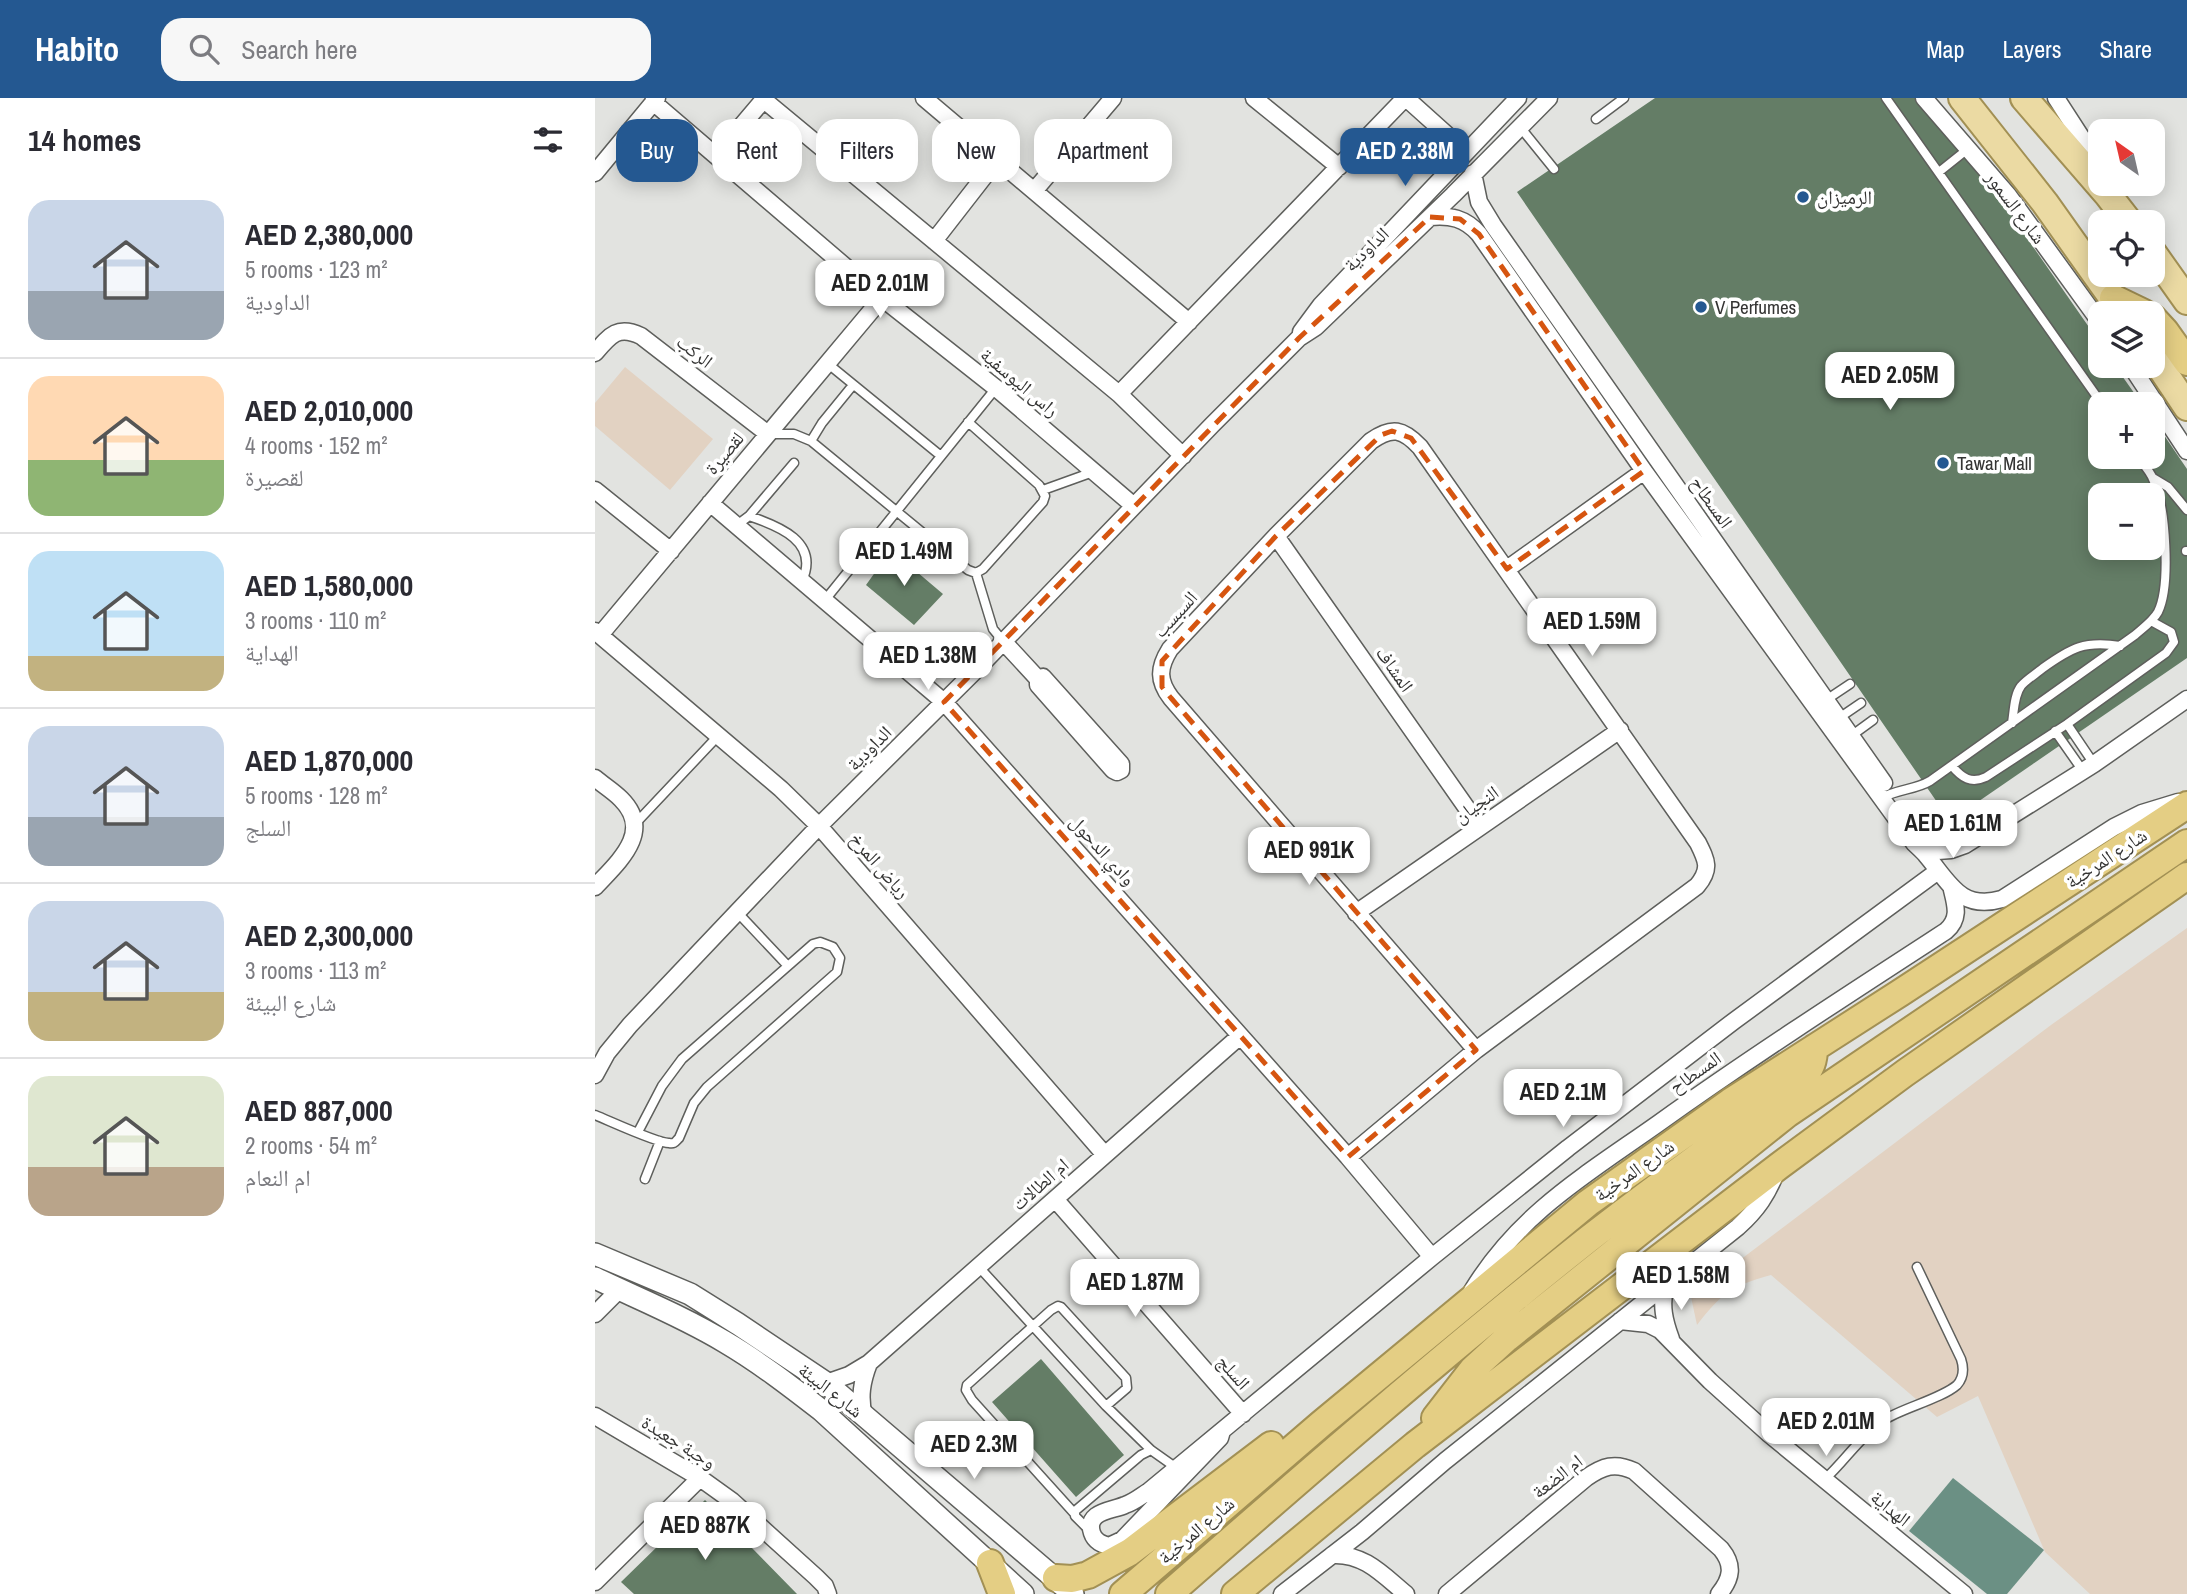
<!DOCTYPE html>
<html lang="en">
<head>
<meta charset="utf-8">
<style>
	body { margin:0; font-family:"Archivo Narrow","Noto Naskh Arabic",sans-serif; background:#f7f7f7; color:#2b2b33; height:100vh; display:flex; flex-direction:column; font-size:26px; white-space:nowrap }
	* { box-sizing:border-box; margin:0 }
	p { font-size:23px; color:#7c7c81 }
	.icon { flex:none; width:38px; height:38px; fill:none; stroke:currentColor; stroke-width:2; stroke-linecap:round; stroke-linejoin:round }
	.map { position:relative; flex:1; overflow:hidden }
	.side { display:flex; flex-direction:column; background:#fff; width:595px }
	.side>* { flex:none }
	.banner { position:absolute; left:21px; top:21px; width:665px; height:63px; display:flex; gap:14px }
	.needle { width:46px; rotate:326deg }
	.controls { position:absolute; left:1493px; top:21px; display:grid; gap:14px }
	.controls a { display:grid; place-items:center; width:77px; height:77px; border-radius:14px; background:#fff; box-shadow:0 4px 18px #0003; font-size:35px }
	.price { position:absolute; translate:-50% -60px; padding:0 16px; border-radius:14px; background:#fff; color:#222; font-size:23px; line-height:46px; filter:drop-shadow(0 2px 4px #0008) }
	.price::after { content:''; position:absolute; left:50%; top:42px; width:21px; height:16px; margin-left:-10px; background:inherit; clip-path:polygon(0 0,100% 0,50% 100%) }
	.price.active { background:#245891; color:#fff }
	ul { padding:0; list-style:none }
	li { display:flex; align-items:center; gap:21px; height:175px; padding:0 28px }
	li+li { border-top:2px solid #e1e1e2 }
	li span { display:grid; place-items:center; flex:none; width:196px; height:140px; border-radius:21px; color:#555 }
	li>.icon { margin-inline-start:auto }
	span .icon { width:84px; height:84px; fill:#fffc; stroke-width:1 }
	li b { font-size:30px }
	h2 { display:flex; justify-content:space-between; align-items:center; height:84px; padding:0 28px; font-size:30px }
	.pill { padding:0 24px; border-radius:21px; background:#fff; box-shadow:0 4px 18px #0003; font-size:24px; line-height:63px }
	.pill.active { background:#245891; color:#fff }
	header { display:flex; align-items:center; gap:42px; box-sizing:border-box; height:98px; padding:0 35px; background:#245891; color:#fff }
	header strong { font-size:33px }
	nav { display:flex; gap:38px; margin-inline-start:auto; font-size:24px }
	.search { width:490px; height:63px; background:#f7f7f7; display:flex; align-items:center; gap:18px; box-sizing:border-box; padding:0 24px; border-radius:21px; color:#7c7c81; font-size:26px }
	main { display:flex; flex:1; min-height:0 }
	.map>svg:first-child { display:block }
	.green { fill:#e2d2c2 }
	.water { fill:#6b9084 }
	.building { fill:#647d66; fill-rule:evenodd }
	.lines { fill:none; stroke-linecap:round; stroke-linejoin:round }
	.service-casing { stroke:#5e5f5c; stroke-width:11 }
	.minor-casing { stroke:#5e5f5c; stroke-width:19 }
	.tertiary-casing { stroke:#5e5f5c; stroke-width:24 }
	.primary-casing { stroke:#a29054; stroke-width:30 }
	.trunk-casing { stroke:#a29054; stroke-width:30 }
	.service { stroke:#fff; stroke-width:8 }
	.minor { stroke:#fff; stroke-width:16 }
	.tertiary { stroke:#fff; stroke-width:21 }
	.primary { stroke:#ebdaa3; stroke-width:26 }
	.trunk { stroke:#e4ce84; stroke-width:26 }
	.marked { fill:none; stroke:#d65510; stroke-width:5; stroke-dasharray:14 9; stroke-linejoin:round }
	.poi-dot { fill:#245891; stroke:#fff; stroke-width:2.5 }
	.labels { text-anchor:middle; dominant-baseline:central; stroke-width:7; stroke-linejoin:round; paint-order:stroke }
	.poi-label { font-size:19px; fill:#343433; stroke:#fff; text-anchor:start }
	.street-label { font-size:19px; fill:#343433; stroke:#fff }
</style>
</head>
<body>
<header>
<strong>Habito</strong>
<div class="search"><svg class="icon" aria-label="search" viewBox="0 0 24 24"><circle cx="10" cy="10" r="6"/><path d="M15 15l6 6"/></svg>Search here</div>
<nav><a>Map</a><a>Layers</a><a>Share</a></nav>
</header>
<main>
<section class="side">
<h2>14 homes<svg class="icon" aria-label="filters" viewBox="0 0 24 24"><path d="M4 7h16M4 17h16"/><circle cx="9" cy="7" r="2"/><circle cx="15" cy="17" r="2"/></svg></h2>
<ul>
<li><span style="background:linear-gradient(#c9d6e8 65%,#9aa5b1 0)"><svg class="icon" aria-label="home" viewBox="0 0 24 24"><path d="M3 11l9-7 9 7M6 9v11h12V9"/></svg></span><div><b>AED 2,380,000</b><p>5 rooms · 123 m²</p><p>الداودية</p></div></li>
<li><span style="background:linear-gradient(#ffd9b3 60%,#8fb573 0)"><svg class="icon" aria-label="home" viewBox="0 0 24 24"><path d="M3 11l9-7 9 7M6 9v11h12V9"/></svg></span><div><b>AED 2,010,000</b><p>4 rooms · 152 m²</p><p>لقصيرة</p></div></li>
<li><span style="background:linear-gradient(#bfe0f5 75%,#c2b280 0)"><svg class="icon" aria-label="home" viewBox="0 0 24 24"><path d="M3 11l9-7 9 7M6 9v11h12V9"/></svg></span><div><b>AED 1,580,000</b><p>3 rooms · 110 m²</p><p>الهداية</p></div></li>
<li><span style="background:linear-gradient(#c9d6e8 65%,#9aa5b1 0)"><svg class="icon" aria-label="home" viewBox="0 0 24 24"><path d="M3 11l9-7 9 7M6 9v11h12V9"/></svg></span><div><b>AED 1,870,000</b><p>5 rooms · 128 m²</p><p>السلج</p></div></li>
<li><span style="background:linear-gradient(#c9d6e8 65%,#c2b280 0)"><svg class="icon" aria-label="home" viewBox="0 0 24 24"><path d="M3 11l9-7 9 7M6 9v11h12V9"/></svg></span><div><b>AED 2,300,000</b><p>3 rooms · 113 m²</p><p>شارع البيئة</p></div></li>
<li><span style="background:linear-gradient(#dfe7d0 65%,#b9a48a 0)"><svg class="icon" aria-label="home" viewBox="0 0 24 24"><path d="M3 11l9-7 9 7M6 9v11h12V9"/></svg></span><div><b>AED 887,000</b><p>2 rooms · 54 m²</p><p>ام النعام</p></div></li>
</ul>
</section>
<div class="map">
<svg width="1592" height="1496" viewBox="0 0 1592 1496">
	<rect width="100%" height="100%" fill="#e2e3e0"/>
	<path class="green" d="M30 269 118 341 75 392 0 328V305Z
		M1592 830V1496H1495L1450 1454 1383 1298 1342 1319 1176 1177C1136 1188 1127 1195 1102 1227L1096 1199 1456 927Z"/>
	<path class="water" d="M1358 1380 1449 1452 1412 1496H1392L1314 1433Z"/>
	<path class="building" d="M1060 0H1330L1343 12 1505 245V268H1520L1547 306H1505V359H1558V321L1592 371V560L1355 723 922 94ZM1505 397H1558V450H1505Z
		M296 452 348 496 319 527 271 487Z
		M446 1261 529 1357 481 1399 397 1304Z
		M110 1402 202 1496H39L26 1484Z"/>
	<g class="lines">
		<defs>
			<path id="service" d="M1291 0 1507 306
				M1001 21 1029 0
				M925 29 959 71
				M1344 74 1374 50
				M232 265 346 358
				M258 287 227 325 216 343 373 472 381 475 388 471 448 404 450 398 444 387 373 324
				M175 336H199L216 343
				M1558 380 1573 389 1592 412
				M448 392 498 374
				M154 418 199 365
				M142 427 154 418C184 428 225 444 207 483
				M1591 453H1592
				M381 475 398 531 407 542
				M230 502 401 290
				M1231 602 1255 586
				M1244 620 1266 605
				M1417 625C1419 613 1419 597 1426 588 1432 581 1441 576 1448 570 1476 550 1490 542 1525 548
				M1472 626 1499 666
				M1460 633 1488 673
				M1256 638 1278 622
				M1357 668C1367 680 1376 686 1391 679L1472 626 1571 555 1579 544 1576 534 1556 523
				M1287 700C1302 691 1320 692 1335 683L1540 537C1548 530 1558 523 1563 514 1576 487 1571 408 1558 381 1555 373 1548 366 1543 359
				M40 726 123 638
				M143 815 192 867
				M0 1017C15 1023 62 1045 74 1045 80 1046 80 1044 84 1040L99 1005 112 989 242 874 245 860 238 849 225 844 218 846 87 961 67 988 43 1034
				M50 1081 65 1043
				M383 1168 511 1308 556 1352
				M1229 1382C1249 1364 1265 1339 1287 1323 1307 1310 1346 1301 1362 1287 1369 1279 1369 1270 1366 1261L1322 1169
				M479 1415 377 1302 371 1292 372 1287 456 1212 463 1208 466 1209 531 1280 532 1290 511 1308
				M495 1433 480 1418V1413L546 1357 556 1352 580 1369"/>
			<path id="minor" d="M329 0 594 224
				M659 0 744 69
				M811 0 870 53
				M1329 0 1413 97 1505 224
				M1461 0 1494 51 1505 77
				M169 2 524 296 588 358
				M58 4 287 200 401 290 539 408
				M121 58 170 0
				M0 75 62 0
				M878 75 884 104 898 127 1289 685
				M439 93 518 0
				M835 119C855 117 870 120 884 136L1049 373 1319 745C1323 749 1328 753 1331 757 1354 784 1365 813 1407 801L1519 729 1547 715 1583 704
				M339 143 402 62
				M706 234 726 207 923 0
				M0 255C15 237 23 227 46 238L173 336
				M1536 268 1592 353
				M524 296 810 0
				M0 392 76 453
				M115 405 349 604 753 1059 837 1159
				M681 438 885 729
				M912 471 1049 373
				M0 533 186 691 224 728 510 1057
				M5 537 287 200
				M407 542 443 581
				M448 579 526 666V672L522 674 518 672 443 587V581Z
				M0 680C8 687 18 693 26 701 59 734 23 764 0 789
				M1329 754 1356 752 1370 747 1499 666 1592 601
				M761 815 1025 632
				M0 977 12 955 35 927 224 728 386 567 617 327 704 240 721 229 858 97 954 0
				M753 1059 881 952 1102 788C1116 771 1112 763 1103 745L825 349C808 331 797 328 776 343L681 438 575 551C563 570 563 583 576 600L881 952
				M460 1101 648 1316
				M1070 1189C1066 1208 1069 1222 1076 1241
				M877 1193C924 1115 992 1076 1064 1025 1158 958 1254 896 1351 833 1365 821 1361 808 1357 792
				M0 1216 24 1192
				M1025 1223 1053 1226 1065 1232 1115 1283 1174 1336 1369 1496
				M231 1285 254 1277 274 1265 645 938
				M0 1318 105 1380 137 1403 221 1479 230 1488 233 1496
				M269 1318C264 1299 267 1283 274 1265
				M627 1333 625 1340 527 1442 514 1448C507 1446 500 1444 497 1435 490 1413 517 1413 530 1407 539 1404 546 1398 554 1393L837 1159 973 1050 1139 923 1343 773
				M737 1457C769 1455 788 1477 811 1496
				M0 1484 105 1380
				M687 1496 767 1434 850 1363 1143 1129C1162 1112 1173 1096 1182 1072
				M852 1496 991 1380C1008 1368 1020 1364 1039 1373L1126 1451C1139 1467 1137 1480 1124 1496"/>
			<path id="tertiary" d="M0 1156 95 1196 143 1226 231 1285 478 1496
				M0 1180C44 1201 89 1219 130 1244 164 1264 195 1288 226 1312L428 1496"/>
			<path id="primary" d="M1367 0 1450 105 1528 215
				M1429 0 1513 97 1534 124
				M1558 155 1592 203
				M1558 258 1592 309"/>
			<path id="trunk" d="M1518 200 1549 215
				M1558 220 1570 233 1592 264
				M840 1320 878 1271 912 1240 1192 1016 1592 745
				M395 1465 407 1496
				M461 1480 477 1481 493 1477 535 1454 676 1347
				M528 1496 726 1326 993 1105 1135 1004 1305 895 1592 707
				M574 1496C711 1376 849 1256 991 1143 1062 1087 1136 1036 1208 980 1216 970 1219 963 1219 950
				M640 1496 820 1347 1184 1068 1310 975 1592 778"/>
		</defs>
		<use href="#service" class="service-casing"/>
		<use href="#minor" class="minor-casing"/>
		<use href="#tertiary" class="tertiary-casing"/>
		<use href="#primary" class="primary-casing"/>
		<use href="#trunk" class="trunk-casing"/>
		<use href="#service" class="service"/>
		<use href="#minor" class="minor"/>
		<use href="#tertiary" class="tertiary"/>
		<use href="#primary" class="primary"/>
		<use href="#trunk" class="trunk"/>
	</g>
	<path class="marked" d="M835 119 865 121 884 136 1049 373 912 471 816 340 797 333 786 337 681 438 567 563V589L576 600 881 952 753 1059 349 604 704 240Z"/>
	<g class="poi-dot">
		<circle cx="1208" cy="99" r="7"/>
		<circle cx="1106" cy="209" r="7"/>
		<circle cx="1348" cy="365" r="7"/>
	</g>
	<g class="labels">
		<g class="poi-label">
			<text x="1222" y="99">الرميزان</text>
			<text x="1120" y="209">V Perfumes</text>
			<text x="1362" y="365">Tawar Mall</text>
		</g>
		<g class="street-label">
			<text transform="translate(1421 109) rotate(53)">شارع السمور</text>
			<text transform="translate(771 151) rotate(-44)">الداودية</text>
			<text transform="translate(100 253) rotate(38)">الركب</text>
			<text transform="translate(425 284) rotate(40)">راس اليوسفية</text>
			<text transform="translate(129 355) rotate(-50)">لقصيرة</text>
			<text transform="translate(1117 404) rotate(55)">المسطاح</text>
			<text transform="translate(580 516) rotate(-48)">السبسب</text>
			<text transform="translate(800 571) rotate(55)">المشاف</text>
			<text transform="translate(274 650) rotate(-45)">الداودية</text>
			<text transform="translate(881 706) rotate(-35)">النجيان</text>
			<text transform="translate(508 752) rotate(48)">وادي الدحول</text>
			<text transform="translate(1511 760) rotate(-33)">شارع المرخية</text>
			<text transform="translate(285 767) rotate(49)">رياض المرخ</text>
			<text transform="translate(1100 974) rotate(-35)">المسطاح</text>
			<text transform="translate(1039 1072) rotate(-35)">شارع المرخية</text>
			<text transform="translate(445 1086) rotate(-41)">ام الطالات</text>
			<text transform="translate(639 1274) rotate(49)">السلج</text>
			<text transform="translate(236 1292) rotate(38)">شارع البيئة</text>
			<text transform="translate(84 1344) rotate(32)">وجبة جعيدة</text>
			<text transform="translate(962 1378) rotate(-38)">ام الضعة</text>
			<text transform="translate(1296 1410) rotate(39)">الهداية</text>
			<text transform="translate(601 1432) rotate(-40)">شارع المرخية</text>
		</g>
	</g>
</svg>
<div class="controls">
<a><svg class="needle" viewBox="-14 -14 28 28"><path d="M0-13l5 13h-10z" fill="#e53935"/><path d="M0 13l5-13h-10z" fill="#7c7c81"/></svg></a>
<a><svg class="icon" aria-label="locate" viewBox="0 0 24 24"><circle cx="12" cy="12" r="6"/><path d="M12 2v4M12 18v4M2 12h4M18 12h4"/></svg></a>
<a><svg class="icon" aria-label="layers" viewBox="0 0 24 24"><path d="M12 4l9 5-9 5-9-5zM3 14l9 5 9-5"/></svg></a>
<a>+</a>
<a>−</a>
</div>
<b class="price active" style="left:810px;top:90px">AED 2.38M</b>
<b class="price" style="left:285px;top:222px">AED 2.01M</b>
<b class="price" style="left:1295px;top:314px">AED 2.05M</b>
<b class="price" style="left:309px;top:490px">AED 1.49M</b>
<b class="price" style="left:997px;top:560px">AED 1.59M</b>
<b class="price" style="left:333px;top:594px">AED 1.38M</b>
<b class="price" style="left:1358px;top:762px">AED 1.61M</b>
<b class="price" style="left:714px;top:789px">AED 991K</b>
<b class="price" style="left:968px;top:1031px">AED 2.1M</b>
<b class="price" style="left:1086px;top:1214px">AED 1.58M</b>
<b class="price" style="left:540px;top:1221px">AED 1.87M</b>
<b class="price" style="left:1231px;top:1360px">AED 2.01M</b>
<b class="price" style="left:379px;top:1383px">AED 2.3M</b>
<b class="price" style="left:110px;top:1464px">AED 887K</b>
<div class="banner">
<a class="pill active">Buy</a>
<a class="pill">Rent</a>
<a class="pill">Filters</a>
<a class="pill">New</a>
<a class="pill">Apartment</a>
</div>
</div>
</main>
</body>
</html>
